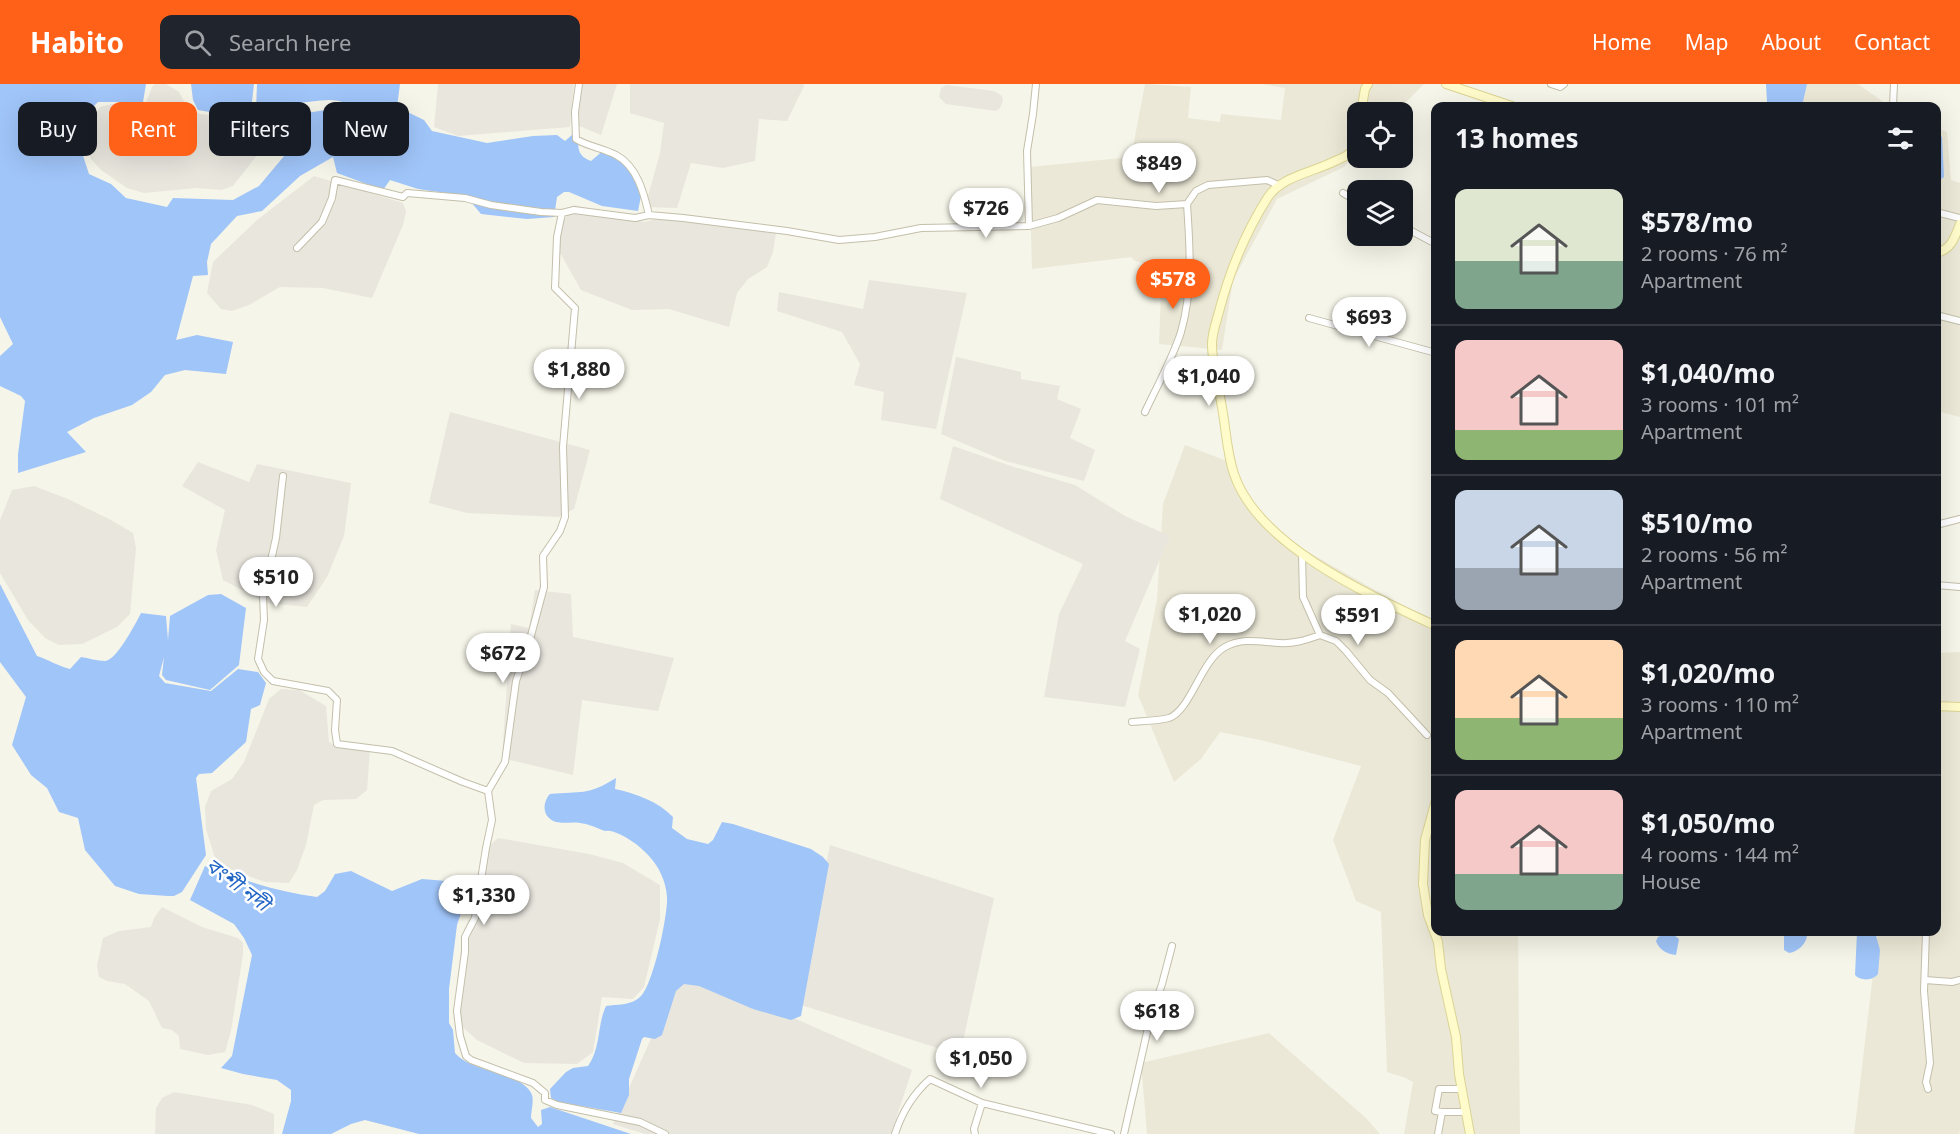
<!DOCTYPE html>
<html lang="en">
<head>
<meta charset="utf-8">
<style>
	body { margin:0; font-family:"Noto Sans","Noto Sans Bengali",sans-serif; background:#20242c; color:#f1f3f6; height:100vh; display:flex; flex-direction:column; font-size:22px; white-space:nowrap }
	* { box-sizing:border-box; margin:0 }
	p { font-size:20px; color:#9ea1a6 }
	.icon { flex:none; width:33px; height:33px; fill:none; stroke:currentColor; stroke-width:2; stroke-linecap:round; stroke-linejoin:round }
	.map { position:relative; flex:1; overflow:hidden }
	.sheet { position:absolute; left:1431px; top:18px; width:510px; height:834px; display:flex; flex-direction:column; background:#171b24; border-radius:12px; box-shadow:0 6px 24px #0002 }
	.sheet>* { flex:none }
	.guide { position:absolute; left:18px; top:18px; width:570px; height:54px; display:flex; gap:12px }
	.tools { position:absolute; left:1347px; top:18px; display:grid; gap:12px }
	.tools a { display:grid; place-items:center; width:66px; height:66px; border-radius:12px; background:#171b24; box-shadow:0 6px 24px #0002; font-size:30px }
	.price { position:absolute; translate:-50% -51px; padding:0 14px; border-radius:21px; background:#fff; color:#222; font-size:20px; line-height:39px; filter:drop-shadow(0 2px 3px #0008) }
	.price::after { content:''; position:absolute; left:50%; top:36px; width:18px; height:14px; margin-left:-9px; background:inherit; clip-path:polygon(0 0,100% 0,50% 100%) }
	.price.on { background:#ff6118; color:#fff }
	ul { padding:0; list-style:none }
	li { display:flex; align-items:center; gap:18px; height:150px; padding:0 24px }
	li+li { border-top:2px solid #363941 }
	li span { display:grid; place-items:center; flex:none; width:168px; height:120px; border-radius:12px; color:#555 }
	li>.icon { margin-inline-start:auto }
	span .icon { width:72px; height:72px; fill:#fffc; stroke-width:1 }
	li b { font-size:26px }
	h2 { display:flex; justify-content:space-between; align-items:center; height:72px; padding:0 24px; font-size:26px }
	.pill { padding:0 21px; border-radius:12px; background:#171b24; box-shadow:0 6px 24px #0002; font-size:21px; line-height:54px }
	.pill.on { background:#ff6118; color:#fff }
	header { display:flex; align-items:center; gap:36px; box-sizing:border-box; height:84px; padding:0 30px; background:#ff6118; color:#fff }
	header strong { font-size:28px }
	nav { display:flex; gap:33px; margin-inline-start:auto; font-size:21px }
	.search { width:420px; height:54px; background:#20242c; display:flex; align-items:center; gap:15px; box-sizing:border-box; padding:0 21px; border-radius:12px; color:#9ea1a6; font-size:22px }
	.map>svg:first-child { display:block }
	.residential { fill:#ebe8d7 }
	.industrial { fill:#e9e6de }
	.water { fill:#a0c5f9 }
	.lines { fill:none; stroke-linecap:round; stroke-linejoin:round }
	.street-casing { stroke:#c3bfaa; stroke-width:8 }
	.secondary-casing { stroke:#dbd494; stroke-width:10 }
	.street { stroke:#fff; stroke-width:6 }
	.secondary { stroke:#fffbcb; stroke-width:8 }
	.labels { text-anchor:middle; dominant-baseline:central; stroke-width:5; stroke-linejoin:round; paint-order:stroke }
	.water-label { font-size:20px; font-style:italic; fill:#2265c5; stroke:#fff }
</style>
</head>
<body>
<header>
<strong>Habito</strong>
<div class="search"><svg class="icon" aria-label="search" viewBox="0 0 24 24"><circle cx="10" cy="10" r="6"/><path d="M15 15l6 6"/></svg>Search here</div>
<nav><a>Home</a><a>Map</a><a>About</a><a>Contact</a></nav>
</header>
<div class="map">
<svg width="1960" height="1050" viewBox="0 0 1960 1050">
	<rect width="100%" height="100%" fill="#f6f5e9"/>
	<path class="residential" d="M1145 0 1191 3 1188 34 1220 38 1221 30 1281 36 1285 4 1262 0H1424L1396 28H1358L1357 69 1344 83 1277 115 1233 196 1222 266 1159 260 1162 183 1135 177 1131 173 1032 185 1029 83 1131 73Z
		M1794 0H1858L1889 22H1789Z
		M1937 44 1947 48 1951 96 1960 99V333L1937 327Z
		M1185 361 1227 377 1250 423 1285 455 1384 511 1435 538 1436 848H1518L1520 1050H1404L1413 998 1406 994 1387 988 1381 828 1356 817 1333 756 1361 682 1260 656 1220 648 1201 675 1174 698 1138 611 1157 515 1163 420Z
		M1960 568V1046L1959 1050H1854L1878 848H1936L1937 569Z
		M1269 949 1366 1034 1380 1050H1147L1141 979Z"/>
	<path class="industrial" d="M156 0H166L179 8 187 23 200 30 255 36 261 49 258 70 233 102 221 106 196 104 144 109 127 104 101 86 91 75 84 58V50L100 23 112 20 144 23 153 1Z
		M438 0H574L570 43 458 52 434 43Z
		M581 0H617L601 51 577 41Z
		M630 0H803L804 2 787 37 759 35 755 77 723 84 691 79 677 124 645 123 660 69 664 39 630 29Z
		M946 1 994 7 1002 12 1003 17 1000 24 996 27 946 20 939 13 941 4Z
		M314 92 403 119 406 127 403 141 372 214 323 204 280 203 249 221 232 227 221 225 207 209 213 178 257 136Z
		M574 121 644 138 679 130 777 142 773 168 767 183 748 195 737 209 729 243 669 225 632 226 581 206 559 167V144Z
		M869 196 967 209 936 345 881 336 884 308 854 301 860 280 842 248 777 227 779 208 863 225Z
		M956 273 1021 288V295L1060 302 1057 315 1081 325 1070 354 1095 366 1084 397 1005 377 941 350Z
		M450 328 590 366 574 425 559 433 467 429 429 419Z
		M953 362 1014 383 1075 401 1125 432 1170 452 1125 557 1140 565 1125 623 1044 613 1059 530 1083 480 940 415Z
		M198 378 249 398 257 380 351 399 344 452 327 493 307 523 267 519 223 496 216 466 225 426 182 402Z
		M34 402 68 415 111 436 133 449 136 464 130 530 117 543 82 560 59 561 45 554 28 536 0 489V436L12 406Z
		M535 506 571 510 573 553 674 574 658 627 582 616 573 691 502 674 511 540 529 544Z
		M281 605 299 606 326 622 329 658 338 663 370 665 367 706 356 715 323 716 314 721 306 761 297 786 289 799 265 798 230 785 215 774 206 745 205 723 211 707 232 695 244 678 269 615Z
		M498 754 589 770 623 779 660 801V835L644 903 633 915 602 913 593 968 577 980 524 979 477 956 458 939 457 900 463 848 468 836 476 828 489 762Z
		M830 761 994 814 960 971 798 920Z
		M162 823 202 843 238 854 243 859V870L231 947 225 968 208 971 180 965 179 952 172 946 162 944 149 917 125 900 107 897 99 893 97 882 103 854 119 847 151 843 154 834Z
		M682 885 912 986 891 1050H645L613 1040Z
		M174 1008 252 1021 274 1030V1050H155L156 1024 162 1014Z"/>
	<path class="water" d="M0 0H146L143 18H98L89 27 75 23 69 29 89 90 111 100 126 114 167 123 173 114 233 116 259 102 285 71 288 54 282 47 294 31 338 24 344 19C331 12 308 20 291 19L283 38 274 41 261 35 268 33 270 29 256 26 257 0H400L397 23 424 36 432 47 487 59 533 52 557 51 565 57 573 50 580 53C576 64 579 73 591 77L605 65 618 70 632 81 643 102 638 127 602 122 569 108H564L557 113 554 133 527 135 481 130 466 112 418 105 390 96 383 106 337 89 333 73 300 92 262 127 237 132 211 160 207 178 208 191 193 192 176 256 197 251 233 258 226 290 185 286 165 291 151 308 132 321 94 334 67 348 86 368 18 389V370L25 317 21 312 0 302V272L13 260 0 233Z
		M191 0H254L250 35 198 26 193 16Z
		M1766 0H1807L1802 22H1782L1767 18Z
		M1937 48 1942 53 1944 93 1937 98Z
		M0 500 37 572C49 576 58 582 70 585L81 573C88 574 98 577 105 577 116 577 136 539 141 529L166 532 168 556 170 532 208 511 221 510 246 524 239 581 210 606 166 596 162 591 164 573 159 592 165 599 211 607 238 585 258 588 266 599 260 621 251 625 246 658 212 689 199 690 196 694 206 771 182 808 174 812H168L139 810 115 802 85 766 78 734 59 728 47 704 31 691 12 661 26 613 0 578Z
		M616 694 615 705C635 709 659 718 673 733L672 744 687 755 708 760 713 756 722 738 733 740 811 765 823 773 829 780 801 932 791 936 753 925 699 902 684 900 676 907 662 951 655 955 644 953 642 955 629 995V1011L621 1029 558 1018 551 1014 550 1005 566 988 573 984 588 982C601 964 597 941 606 922 617 920 630 922 640 913 653 902 668 831 667 813 666 797 659 783 649 772 639 761 625 751 611 747 604 746 608 748 602 746 595 743 588 740 580 739 571 737 557 742 549 734 542 728 544 716 550 710 581 707 587 712 616 694Z
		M205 782C242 796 278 808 317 813L325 807 335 790 351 787 392 807 422 795 471 799 457 841 449 905V939L453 946 455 969C472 989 523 988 532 1011 534 1017 531 1027 531 1034L538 1043 542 1040 541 1026 550 1023 631 1050H419L365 1036 351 1040 331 1050H282L291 1017V1006L277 996 243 990 221 984 232 972 252 871 244 854 234 840 190 816Z
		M1784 848H1807C1808 859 1799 867 1789 869L1784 866Z
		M1857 848H1875L1880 866 1878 890C1873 897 1860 897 1855 891Z
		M1665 850 1674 851 1679 855 1676 871C1667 870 1659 866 1656 857L1658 853Z"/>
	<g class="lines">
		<defs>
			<path id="street" d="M579 0 575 28 576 55C589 63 603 64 616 71 637 82 644 109 649 131
				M1551 0 1560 3 1564 0
				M1893 22 1894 0
				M1343 109 1358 118
				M1936 128 1960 134
				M1029 142 1058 134 1097 116 1156 122 1187 120 1196 107 1208 101 1267 96 1278 101
				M1402 142 1436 160
				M297 164 322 138 332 114 335 96 403 113 407 109 465 114 491 121 541 128 562 129 574 126 635 134 649 131 683 134 787 147 839 156 875 153 921 144 1029 142 1027 67 1033 30 1036 0
				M1936 231 1960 237
				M1309 234 1436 269
				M1145 328C1157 302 1172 276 1181 248 1193 206 1190 163 1187 120
				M283 392 276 454 263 512 264 536 258 575 264 588 273 597 328 607 337 616 335 646 337 660 392 667 463 698 488 707 492 736 486 764 475 834 465 853V868L457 927 460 952 466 972 471 976 533 999 545 1009V1016L557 1021 640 1038 665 1050
				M1936 441 1960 435
				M1302 470 1303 513 1320 551 1336 557 1346 567 1370 596 1388 609 1427 651
				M1936 501 1960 503
				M1132 638C1143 637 1158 637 1169 634 1191 626 1201 576 1225 563 1243 553 1260 558 1279 559 1294 560 1306 556 1320 551
				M488 707 505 678 516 597 529 559 544 503 543 472 560 447 565 433 563 363 575 224 555 204 557 153 562 129
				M1926 848 1924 907 1930 979 1926 998 1928 1005
				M1925 896 1952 898 1960 896
				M1442 1028 1435 1027 1439 1005H1461
				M895 1050C902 1028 913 1010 930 995L982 1019 1111 1050
				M975 1050 974 1045 982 1019
				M1124 1050 1150 935 1162 900 1172 862
				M1438 1050 1442 1028H1467"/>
			<path id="secondary" d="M1446 0 1512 22
				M1361 28 1365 5 1368 0
				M1358 51C1355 56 1354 64 1351 68 1347 72 1340 75 1335 77 1314 88 1282 92 1268 113 1245 149 1231 183 1220 224 1217 236 1212 248 1212 260 1212 279 1218 299 1221 318 1226 342 1226 366 1234 390 1258 462 1371 512 1436 542
				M1936 169C1951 166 1955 153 1960 140
				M1936 622 1960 623
				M1436 716 1425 756 1423 800 1428 831 1438 858 1441 885 1456 953 1459 990 1470 1050"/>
		</defs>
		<use href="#street" class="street-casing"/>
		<use href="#secondary" class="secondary-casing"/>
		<use href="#street" class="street"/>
		<use href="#secondary" class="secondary"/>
	</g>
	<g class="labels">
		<g class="water-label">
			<text transform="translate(238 800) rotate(37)">বংশী নদী</text>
		</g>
	</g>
</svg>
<div class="tools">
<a><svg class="icon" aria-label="locate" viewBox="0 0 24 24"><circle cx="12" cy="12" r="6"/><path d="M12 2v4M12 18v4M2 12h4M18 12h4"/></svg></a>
<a><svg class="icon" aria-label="layers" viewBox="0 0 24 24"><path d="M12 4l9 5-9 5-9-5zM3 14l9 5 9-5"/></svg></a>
</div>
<b class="price" style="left:1159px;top:110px">$849</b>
<b class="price" style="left:986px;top:155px">$726</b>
<b class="price on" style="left:1173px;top:226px">$578</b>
<b class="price" style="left:1369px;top:264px">$693</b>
<b class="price" style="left:579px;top:316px">$1,880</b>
<b class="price" style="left:1209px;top:323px">$1,040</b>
<b class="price" style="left:276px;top:524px">$510</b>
<b class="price" style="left:1210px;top:561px">$1,020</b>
<b class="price" style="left:1358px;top:562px">$591</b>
<b class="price" style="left:503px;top:600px">$672</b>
<b class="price" style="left:484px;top:842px">$1,330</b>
<b class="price" style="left:1157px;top:958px">$618</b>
<b class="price" style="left:981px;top:1005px">$1,050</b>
<div class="guide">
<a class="pill">Buy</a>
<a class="pill on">Rent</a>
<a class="pill">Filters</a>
<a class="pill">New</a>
</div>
<section class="sheet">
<h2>13 homes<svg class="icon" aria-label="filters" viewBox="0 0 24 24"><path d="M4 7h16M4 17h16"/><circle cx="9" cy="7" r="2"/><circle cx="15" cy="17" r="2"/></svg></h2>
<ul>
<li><span style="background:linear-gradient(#dfe7d0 60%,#7fa58c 0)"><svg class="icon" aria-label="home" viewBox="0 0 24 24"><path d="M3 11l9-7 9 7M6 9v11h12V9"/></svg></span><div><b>$578/mo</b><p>2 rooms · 76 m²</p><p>Apartment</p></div></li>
<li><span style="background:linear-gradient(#f6c9c9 75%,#8fb573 0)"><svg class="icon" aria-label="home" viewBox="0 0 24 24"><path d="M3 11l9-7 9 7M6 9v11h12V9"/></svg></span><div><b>$1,040/mo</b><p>3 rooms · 101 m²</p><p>Apartment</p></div></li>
<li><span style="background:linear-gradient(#c9d6e8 65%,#9aa5b1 0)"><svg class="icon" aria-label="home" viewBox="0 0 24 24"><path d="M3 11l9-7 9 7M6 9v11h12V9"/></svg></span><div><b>$510/mo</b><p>2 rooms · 56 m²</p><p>Apartment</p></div></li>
<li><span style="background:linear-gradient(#ffd9b3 65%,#8fb573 0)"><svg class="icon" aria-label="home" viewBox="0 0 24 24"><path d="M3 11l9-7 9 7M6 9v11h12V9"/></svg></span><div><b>$1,020/mo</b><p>3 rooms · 110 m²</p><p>Apartment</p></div></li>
<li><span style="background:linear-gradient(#f6c9c9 70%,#7fa58c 0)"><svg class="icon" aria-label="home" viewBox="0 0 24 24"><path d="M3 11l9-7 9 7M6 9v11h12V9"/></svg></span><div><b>$1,050/mo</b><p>4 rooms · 144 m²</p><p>House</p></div></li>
</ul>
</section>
</div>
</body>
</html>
